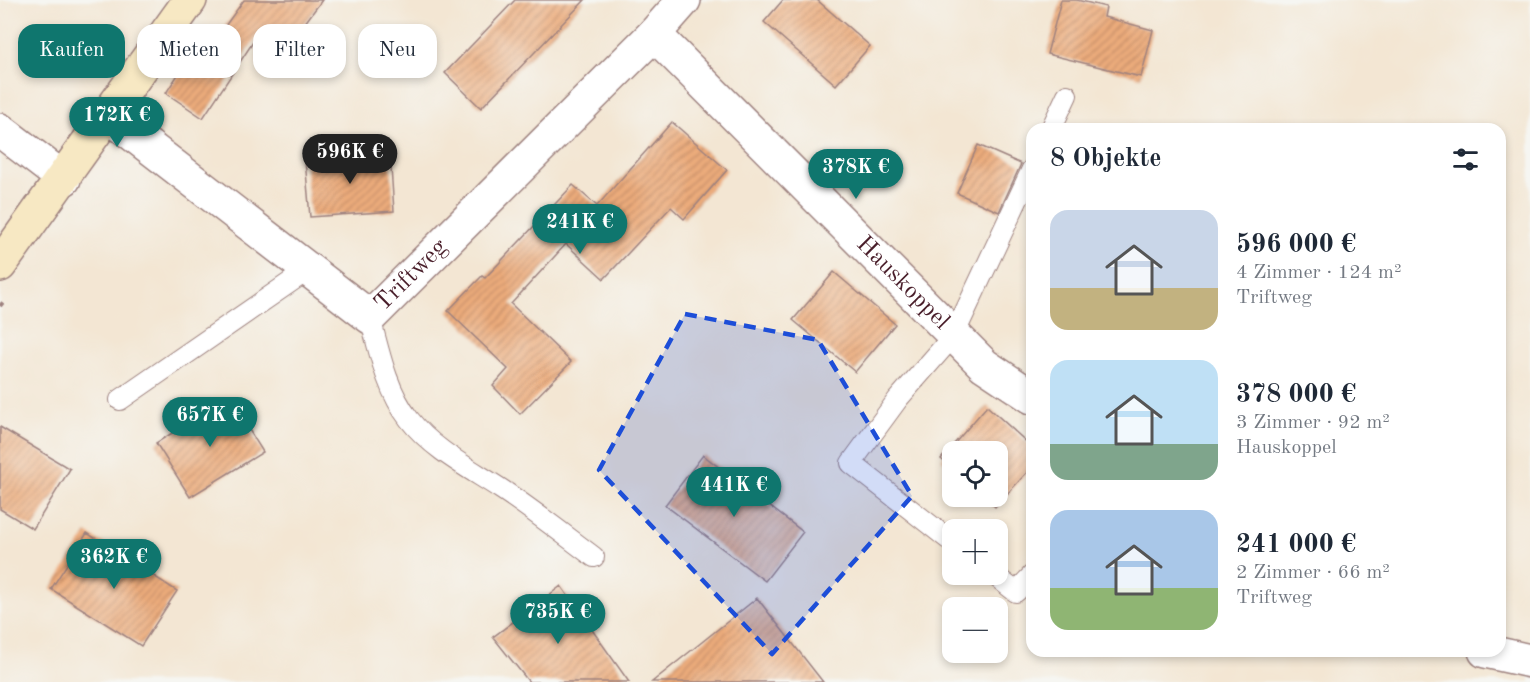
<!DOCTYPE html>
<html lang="de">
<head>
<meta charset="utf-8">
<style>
	body { margin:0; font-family:"Old Standard TT",serif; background:#f2f2f3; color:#1f2937; height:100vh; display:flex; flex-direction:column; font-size:22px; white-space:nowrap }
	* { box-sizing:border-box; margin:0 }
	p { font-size:20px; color:#747a83 }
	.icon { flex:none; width:33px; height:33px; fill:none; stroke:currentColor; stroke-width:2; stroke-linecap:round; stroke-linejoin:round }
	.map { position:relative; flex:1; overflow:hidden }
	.details { position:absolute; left:1026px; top:123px; width:480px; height:534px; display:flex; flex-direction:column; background:#fff; border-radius:18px; box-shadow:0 3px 9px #0003 }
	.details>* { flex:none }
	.hud { position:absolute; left:18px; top:24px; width:570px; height:54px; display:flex; gap:12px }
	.controls { position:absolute; left:942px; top:441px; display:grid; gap:12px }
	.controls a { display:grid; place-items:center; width:66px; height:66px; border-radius:12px; background:#fff; box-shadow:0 3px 9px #0003; font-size:30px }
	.price { position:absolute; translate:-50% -51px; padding:0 14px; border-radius:21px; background:#0f766e; color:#fff; font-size:20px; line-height:39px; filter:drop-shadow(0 2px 3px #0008) }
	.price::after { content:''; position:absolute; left:50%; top:36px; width:18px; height:14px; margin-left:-9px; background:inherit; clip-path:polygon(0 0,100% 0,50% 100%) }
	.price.active { background:#222; color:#fff }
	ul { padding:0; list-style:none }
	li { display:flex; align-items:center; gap:18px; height:150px; padding:0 24px }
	li span { display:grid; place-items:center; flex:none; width:168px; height:120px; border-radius:18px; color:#555 }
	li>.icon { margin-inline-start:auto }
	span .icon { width:72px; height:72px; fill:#fffc; stroke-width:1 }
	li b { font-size:26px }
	h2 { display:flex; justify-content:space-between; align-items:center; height:72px; padding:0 24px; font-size:26px }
	.pill { padding:0 21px; border-radius:18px; background:#fff; box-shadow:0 3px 9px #0003; font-size:21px; line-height:54px }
	.pill.active { background:#0f766e; color:#fff }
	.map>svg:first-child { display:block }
	.building { fill:url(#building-hatch) }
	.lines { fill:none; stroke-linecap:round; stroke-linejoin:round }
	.lane-casing { stroke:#9e827f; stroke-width:22 }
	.street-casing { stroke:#9e827f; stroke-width:36 }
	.secondary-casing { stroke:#9e827f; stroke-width:36 }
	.path { stroke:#9e827f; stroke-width:4; stroke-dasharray:4.5 4.5; stroke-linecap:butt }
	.lane { stroke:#fff; stroke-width:20 }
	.street { stroke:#fff; stroke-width:33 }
	.secondary { stroke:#f7e8c3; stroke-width:33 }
	.marked { fill:#1d4ed8; fill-opacity:0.2; stroke:#1d4ed8; stroke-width:4.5; stroke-dasharray:12 8; stroke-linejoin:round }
	.labels { text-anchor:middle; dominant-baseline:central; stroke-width:4.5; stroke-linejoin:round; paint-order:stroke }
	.street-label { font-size:24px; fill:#4a1f2b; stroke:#f6f6f2 }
</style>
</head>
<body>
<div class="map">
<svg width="1530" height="682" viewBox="0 0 1530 682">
	<defs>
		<pattern id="building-hatch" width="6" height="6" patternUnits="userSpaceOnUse" patternTransform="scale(1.5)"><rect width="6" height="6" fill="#ecac7c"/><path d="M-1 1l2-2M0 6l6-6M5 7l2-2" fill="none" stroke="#c18b66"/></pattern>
	</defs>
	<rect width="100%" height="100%" fill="#f6f6f2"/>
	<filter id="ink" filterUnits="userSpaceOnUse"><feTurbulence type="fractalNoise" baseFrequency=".0167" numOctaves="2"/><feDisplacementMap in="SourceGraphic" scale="12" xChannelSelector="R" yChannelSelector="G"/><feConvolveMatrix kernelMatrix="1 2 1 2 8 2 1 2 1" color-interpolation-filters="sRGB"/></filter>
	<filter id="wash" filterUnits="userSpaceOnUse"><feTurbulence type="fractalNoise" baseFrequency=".008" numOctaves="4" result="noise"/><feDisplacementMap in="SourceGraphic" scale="24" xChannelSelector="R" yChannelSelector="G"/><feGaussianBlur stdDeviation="1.35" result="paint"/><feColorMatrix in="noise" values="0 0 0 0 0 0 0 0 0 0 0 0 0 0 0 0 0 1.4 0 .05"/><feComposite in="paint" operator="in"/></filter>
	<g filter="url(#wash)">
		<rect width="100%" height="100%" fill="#f3e6d3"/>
		<g id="blocks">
			<path class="building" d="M244 0H322L282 54 257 36 203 118 166 93 192 53 201 59Z
				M515 0H585L481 108 445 73Z
				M783 0H817L870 46 836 85 764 22Z
				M1061 0H1077L1106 7 1104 17 1153 30 1141 77 1047 54Z
				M672 122 727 170 684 219 671 207 604 279 566 244 511 304 571 362 520 414 493 386 508 369 448 311 482 276 485 278 573 185 597 206Z
				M978 145 1021 164 999 212 957 193Z
				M390 153 394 211 310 217 305 160Z
				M834 272 895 324 855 372 793 320Z
				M229 398 263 452 190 497 156 443Z
				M987 406 1032 447V467L995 507 984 496H998V452H952V469L941 459Z
				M0 427 70 469 33 529 0 509Z
				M703 455 803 532 765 581 665 505Z
				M87 533 177 591 141 646 51 589Z
				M561 586 629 682H529L493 637Z
				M757 598 823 682H652Z"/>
		</g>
	</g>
	<g filter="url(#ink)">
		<use href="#blocks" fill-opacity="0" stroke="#9e827f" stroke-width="1.5"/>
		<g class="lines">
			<defs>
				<path id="lane" d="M1051 129 1067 95
					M370 317C379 351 387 391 409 419 433 450 469 468 501 489 533 510 563 534 594 557
					M120 400 308 270
					M952 542 851 463 898 399 954 335 1032 169
					M993 574 1016 592 1032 575"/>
				<g id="street">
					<path id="s1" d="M654 34 984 365 1032 397"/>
					<path id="s2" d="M109 116 370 317 654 34 684 0"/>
					<path d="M0 130 64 179"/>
					<path d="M1485 651 1530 661"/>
				</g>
				<path id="secondary" d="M0 265 190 0"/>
			</defs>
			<use href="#lane" class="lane-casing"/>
			<use href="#street" class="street-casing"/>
			<use href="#secondary" class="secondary-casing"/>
			<path class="path" d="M0 306 5 300"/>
			<use href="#lane" class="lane"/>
			<use href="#street" class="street"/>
			<use href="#secondary" class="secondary"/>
		</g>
	</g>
	<path class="marked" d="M685 314 818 340 912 496 772 654 599 470Z"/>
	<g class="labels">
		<g class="street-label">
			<text stroke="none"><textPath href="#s2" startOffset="388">Triftweg</textPath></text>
			<text stroke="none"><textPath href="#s1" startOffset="352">Hauskoppel</textPath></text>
		</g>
	</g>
</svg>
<div class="controls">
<a><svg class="icon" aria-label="locate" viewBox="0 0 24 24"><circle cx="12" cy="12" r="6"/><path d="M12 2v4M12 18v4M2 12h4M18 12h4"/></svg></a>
<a>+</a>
<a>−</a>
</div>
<b class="price" style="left:117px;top:148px">172K €</b>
<b class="price active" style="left:350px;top:185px">596K €</b>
<b class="price" style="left:856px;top:200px">378K €</b>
<b class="price" style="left:580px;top:255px">241K €</b>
<b class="price" style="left:210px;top:448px">657K €</b>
<b class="price" style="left:734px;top:518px">441K €</b>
<b class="price" style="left:114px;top:590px">362K €</b>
<b class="price" style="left:558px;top:645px">735K €</b>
<div class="hud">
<a class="pill active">Kaufen</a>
<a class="pill">Mieten</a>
<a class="pill">Filter</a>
<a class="pill">Neu</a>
</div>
<section class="details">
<h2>8 Objekte<svg class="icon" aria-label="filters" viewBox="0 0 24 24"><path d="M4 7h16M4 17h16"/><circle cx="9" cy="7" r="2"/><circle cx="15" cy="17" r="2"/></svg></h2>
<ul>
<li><span style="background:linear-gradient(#c9d6e8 65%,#c2b280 0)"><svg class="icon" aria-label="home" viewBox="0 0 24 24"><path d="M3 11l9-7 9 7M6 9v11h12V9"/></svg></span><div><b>596 000 €</b><p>4 Zimmer · 124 m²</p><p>Triftweg</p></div></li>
<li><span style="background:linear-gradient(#bfe0f5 70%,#7fa58c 0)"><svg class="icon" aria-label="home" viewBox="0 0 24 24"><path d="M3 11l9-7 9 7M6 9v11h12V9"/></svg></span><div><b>378 000 €</b><p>3 Zimmer · 92 m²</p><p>Hauskoppel</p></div></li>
<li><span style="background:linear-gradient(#a9c7e8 65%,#8fb573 0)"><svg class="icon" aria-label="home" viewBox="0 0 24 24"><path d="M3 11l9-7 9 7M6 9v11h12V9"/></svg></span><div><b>241 000 €</b><p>2 Zimmer · 66 m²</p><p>Triftweg</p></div></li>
</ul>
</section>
</div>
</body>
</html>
